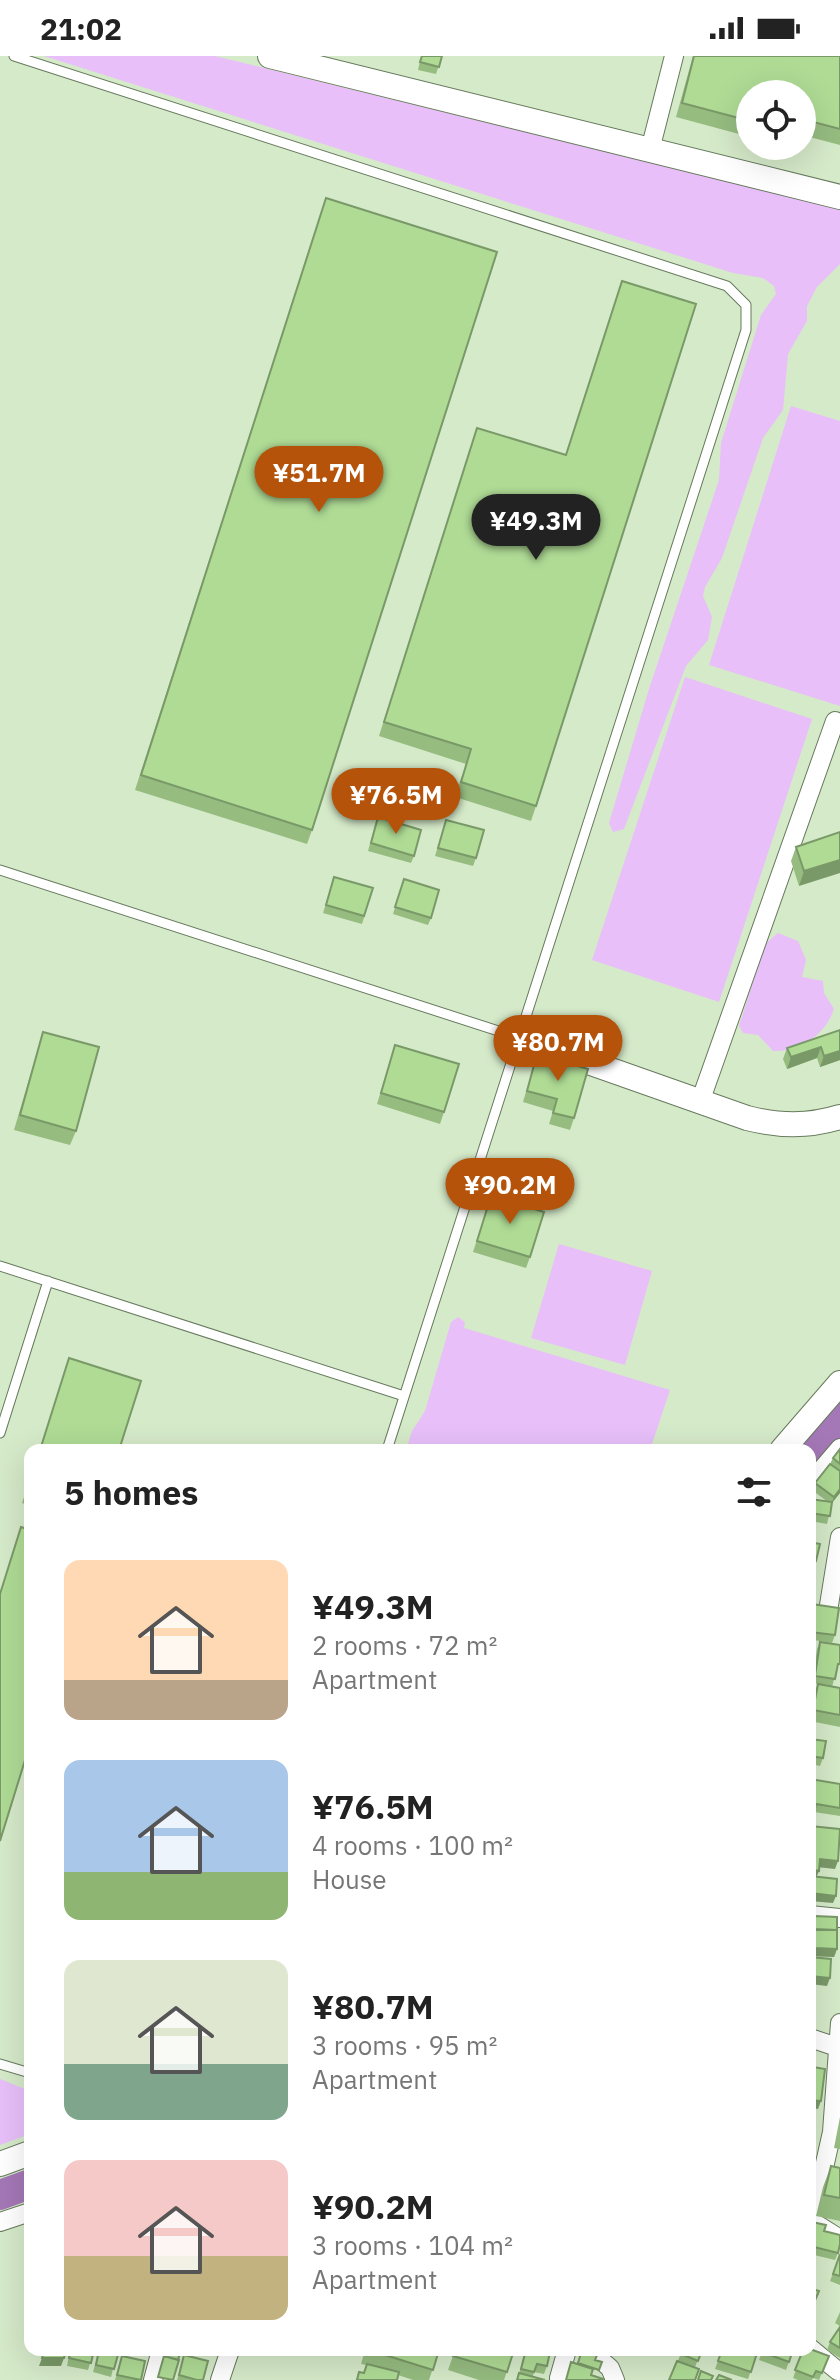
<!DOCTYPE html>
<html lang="en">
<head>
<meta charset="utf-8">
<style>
	body { margin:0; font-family:"IBM Plex Sans",sans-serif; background:#f6f6f6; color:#222; height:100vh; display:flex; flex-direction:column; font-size:30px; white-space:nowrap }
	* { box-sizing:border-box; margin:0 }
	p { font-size:26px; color:#767676 }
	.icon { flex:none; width:44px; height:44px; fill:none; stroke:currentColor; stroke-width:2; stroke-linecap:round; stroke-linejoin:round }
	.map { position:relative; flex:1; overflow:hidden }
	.details { position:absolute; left:24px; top:1388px; width:792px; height:912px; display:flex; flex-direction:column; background:#fff; border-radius:16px; box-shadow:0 8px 32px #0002 }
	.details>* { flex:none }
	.fabs { position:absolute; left:736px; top:24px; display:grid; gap:16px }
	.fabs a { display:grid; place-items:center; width:80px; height:80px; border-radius:50%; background:#fff; box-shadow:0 8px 32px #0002; font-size:40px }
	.price { position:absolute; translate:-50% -68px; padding:0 18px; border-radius:28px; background:#b45309; color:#fff; font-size:26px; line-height:52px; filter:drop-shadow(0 2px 4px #0008) }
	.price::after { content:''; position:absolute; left:50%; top:48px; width:24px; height:18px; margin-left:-12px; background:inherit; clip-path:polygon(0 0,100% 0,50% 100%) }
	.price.on { background:#222; color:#fff }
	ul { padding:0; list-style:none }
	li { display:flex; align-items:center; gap:24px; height:200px; padding:0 40px }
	li span { display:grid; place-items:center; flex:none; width:224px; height:160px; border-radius:16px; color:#555 }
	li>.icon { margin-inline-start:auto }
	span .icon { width:96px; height:96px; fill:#fffc; stroke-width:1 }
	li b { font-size:34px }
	h2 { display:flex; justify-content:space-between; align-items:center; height:96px; padding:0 40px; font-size:34px }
	.status { display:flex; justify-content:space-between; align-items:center; height:56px; padding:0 40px; background:#fff; direction:ltr }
	.status svg { height:22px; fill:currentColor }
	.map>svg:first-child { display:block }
	.green { fill:#e8bff9 }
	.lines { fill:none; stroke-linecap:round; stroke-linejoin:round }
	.river { stroke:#a477b6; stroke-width:30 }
	.service-casing { stroke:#677a5d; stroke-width:11 }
	.minor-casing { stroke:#677a5d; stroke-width:20 }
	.tertiary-casing { stroke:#677a5d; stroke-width:26 }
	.service { stroke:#fff; stroke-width:9 }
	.minor { stroke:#fff; stroke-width:18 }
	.tertiary { stroke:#fff; stroke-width:24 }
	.wall { fill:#96bc80 }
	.shaded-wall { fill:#7a9968 }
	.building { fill:#afdb95; stroke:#7a9968; stroke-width:2 }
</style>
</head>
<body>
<div class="status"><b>21:02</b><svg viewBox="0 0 49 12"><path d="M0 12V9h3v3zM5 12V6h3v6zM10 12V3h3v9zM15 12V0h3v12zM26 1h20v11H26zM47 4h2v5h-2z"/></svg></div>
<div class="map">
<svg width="840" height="2324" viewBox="0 0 840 2324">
	<rect width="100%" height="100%" fill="#d5eac9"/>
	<path class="green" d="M44 0H215L840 153V208L817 231 807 250V265L788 298 783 354 763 382 722 502 705 531 703 540 712 561 708 584 686 610 624 773 613 776 609 767 649 633 719 424 721 387 761 259 776 238 774 230 763 222 733 217Z
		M791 350 840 365V650L709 609Z
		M685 621 812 663 719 946 592 904Z
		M778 877 798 885 806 904 802 921 823 925 824 937 834 953C826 978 800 996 773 995L758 979 743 977 739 970 765 888Z
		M559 1188 652 1215 625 1309 531 1282Z
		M458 1261 465 1266 464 1272 670 1334 650 1394H406L412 1375 425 1355 451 1266Z
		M0 2023 30 2035V2078L0 2089Z"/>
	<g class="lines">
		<path class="river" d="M810 1395 840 1360
			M0 2139 30 2128"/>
		<defs>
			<path id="service" d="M14 0 727 230 746 249V274L387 1394
				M0 814 517 981
				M0 1210 404 1340
				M0 1377 48 1225
				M0 2008 30 2017"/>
			<path id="minor" d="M650 94 674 0
				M700 1046 835 665
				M810 1427 840 1392
				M829 1549 840 1481
				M810 1859 840 1862
				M810 1982 840 1992
				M810 2164 840 2183
				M812 2165 832 2076 840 1967
				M0 2166 30 2156
				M810 2292 838 2315
				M589 2294 610 2312 615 2324
				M559 2322 567 2294
				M153 2324 161 2294
				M220 2324 230 2294"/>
			<path id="tertiary" d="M270 0 840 141
				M520 982 747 1062C779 1070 808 1071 840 1061
				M782 1394 840 1327
				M0 2108 30 2097"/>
		</defs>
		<use href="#service" class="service-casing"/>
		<use href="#minor" class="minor-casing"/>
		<use href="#tertiary" class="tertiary-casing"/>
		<use href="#service" class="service"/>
		<use href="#minor" class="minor"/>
		<use href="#tertiary" class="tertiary"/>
	</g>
	<path class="wall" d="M421 0H442L436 18 418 14Z
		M693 0H840V89L802 79V38H750V81L676 61Z
		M326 142 312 774 307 788 135 734Z
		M622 225 536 750 531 765 455 741 466 708 379 680 477 372 566 399Z
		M446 764 476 802 473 810 435 800Z
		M375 769 414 800 411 807 368 795Z
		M840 776 799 830 791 805 796 791Z
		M334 821 373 832 362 868 323 857Z
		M404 823 431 862 428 869 393 858Z
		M840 974V1004L820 1011 817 1002 787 1013 783 1003 787 992Z
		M43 976 76 1075 70 1089 14 1074Z
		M395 989 444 1056 440 1068 377 1048Z
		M537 998 574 1062 570 1074 549 1068 553 1055 523 1046Z
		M491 1140 530 1201 526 1212 473 1196Z
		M840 1393V1437L832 1447 827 1468 810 1465V1443L828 1446 812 1434 815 1427 830 1408 833 1402Z
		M30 1422V1450L22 1447Z
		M810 1486 816 1505 813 1512H810Z
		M812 1548 835 1579 832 1587 814 1584 810 1601V1552Z
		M820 1586 836 1616 832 1631 840 1632V1671L810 1665 814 1639 818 1628 812 1627 817 1593Z
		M810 1683 823 1702 820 1710 810 1708Z
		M810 1723 840 1728V1760L814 1756 811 1764 810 1763Z
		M814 1860 837 1893 834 1901 812 1900V1881L814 1877H812Z
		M840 2061V2093L834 2092Z
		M831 2110 840 2112V2165L816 2160 823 2131Z
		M812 2166 824 2175 838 2197 835 2204 810 2198V2173Z
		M840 2198V2229L830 2225Z
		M840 2256V2270L835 2267Z
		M840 2271V2302L827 2294 830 2286Z
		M70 2294H94L88 2314 67 2310Z
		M99 2294H118L111 2321 93 2316Z
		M121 2294H147L145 2300Z
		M306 2294H330L328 2300Z
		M365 2294H439L429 2324H413L398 2319 397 2324H356L359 2316 364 2317 366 2309 361 2308Z
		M455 2294H514L504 2324H479L448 2314Z
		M525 2294 547 2310 544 2318 534 2316 533 2320 519 2318Z
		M682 2294H702L695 2311 678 2305Z
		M722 2294 757 2297 748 2323 715 2313Z
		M763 2294H793L786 2314 759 2304Z
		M803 2294 829 2300 819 2324 813 2322 812 2324H798L793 2322Z
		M184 2299 203 2324H177Z
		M122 2300 141 2324H115Z"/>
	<path class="shaded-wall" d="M840 804V817L799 830 804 815Z
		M821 991 817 1002 787 1013 791 1001Z
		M840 995V1004L820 1011 824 1000Z
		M840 1433V1437L831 1448 834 1441Z
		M820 1803 838 1805 835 1813 817 1811Z
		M810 1813 819 1815 816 1822 810 1821Z
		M810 1837 836 1840 833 1847 810 1845Z
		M815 1892 837 1893 834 1901 812 1900Z
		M810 1920 830 1922 827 1930 810 1928Z
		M810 2044 821 2045 818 2053 810 2052Z
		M42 2302H64L61 2310H39Z"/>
	<path class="building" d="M422 0H442L439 11 420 6Z
		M694 0H840V73L802 63V38H750V65L682 47Z
		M326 142 497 196 312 774 141 719Z
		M622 225 696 248 536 750 461 726 471 693 384 666 477 372 566 399Z
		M378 761 421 774 414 800 371 787Z
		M446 764 484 774 476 802 438 792Z
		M840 776V804L804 815 796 791Z
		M334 821 373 832 364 860 326 849Z
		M404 823 439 834 431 862 395 851Z
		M840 974V995L824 1000 821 991 791 1001 787 992Z
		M43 976 99 991 76 1075 20 1059Z
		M395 989 459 1008 444 1056 381 1037Z
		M537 998 588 1013 574 1062 553 1057 557 1043 527 1035Z
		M491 1140 544 1156 530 1201 477 1185Z
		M69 1302 141 1325 119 1394H40Z
		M840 1393V1408L833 1402Z
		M830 1408 840 1415V1433L834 1441 815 1427Z
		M810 1443 832 1446 830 1460 810 1457Z
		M21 1471 30 1474V1688L0 1785V1538Z
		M810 1486 820 1488 816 1505 810 1503Z
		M812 1548 839 1552 835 1579 810 1576Z
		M810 1582 814 1583 810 1600Z
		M820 1586 840 1589V1608H838L835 1623 815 1620Z
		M818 1628 840 1632V1659L813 1654Z
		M810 1683 826 1685 823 1702 810 1700Z
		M810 1723 840 1728V1752L816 1748 814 1756 810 1755Z
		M810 1770 840 1773 838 1805 820 1803 819 1815 810 1813Z
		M810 1820 837 1823 836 1840 810 1837Z
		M814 1860 837 1861V1874L813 1873Z
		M815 1874H837V1893L815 1892Z
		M810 1901 831 1903 830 1922 810 1920Z
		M813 2011 825 2013 821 2045 810 2044V2030Z
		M831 2110 840 2112V2142L824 2139Z
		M812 2166 826 2169 824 2175 840 2179V2188L838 2197 810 2190V2176Z
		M840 2198V2220L833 2218Z
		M810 2199 813 2200 810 2216Z
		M810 2232 819 2235 810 2256Z
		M840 2271V2292L830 2286Z
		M810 2293 829 2300 822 2317 816 2315 813 2321 795 2314 803 2294H810Z
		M44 2294H66L64 2302H42Z
		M71 2294H94L91 2307 69 2302Z
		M99 2294 119 2295 114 2313 96 2309Z
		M165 2294H181L178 2304 164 2300Z
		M369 2294H439L433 2314Z
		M455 2294H514L507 2316 453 2300Z
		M526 2294H543L550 2296 547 2310 537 2308 534 2316 521 2313Z
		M582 2294 597 2299 595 2304 602 2306 599 2314 578 2307Z
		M682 2294H702L698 2305 681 2298Z
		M722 2294H748L757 2297 751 2316 718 2305Z
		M763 2294H793L789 2306 762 2296Z
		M184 2299 208 2305 203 2324H197L179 2319Z
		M122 2300 145 2305 141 2324 117 2319Z
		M164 2300 179 2304 173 2324 158 2321Z
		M677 2305 699 2313 695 2324H669Z
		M571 2306 593 2313 591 2319 603 2323 602 2324H566Z
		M367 2308 399 2316 397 2324H357L359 2316 364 2317Z
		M701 2315 713 2320 711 2324H698Z
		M519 2317 545 2324H517Z
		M719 2319 732 2324H716Z"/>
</svg>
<div class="fabs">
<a><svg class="icon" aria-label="locate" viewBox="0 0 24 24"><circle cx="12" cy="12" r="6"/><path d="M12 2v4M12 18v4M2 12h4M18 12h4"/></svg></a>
</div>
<b class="price" style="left:319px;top:458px">¥51.7M</b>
<b class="price on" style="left:536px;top:506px">¥49.3M</b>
<b class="price" style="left:396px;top:780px">¥76.5M</b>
<b class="price" style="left:558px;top:1027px">¥80.7M</b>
<b class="price" style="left:510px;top:1170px">¥90.2M</b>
<section class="details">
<h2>5 homes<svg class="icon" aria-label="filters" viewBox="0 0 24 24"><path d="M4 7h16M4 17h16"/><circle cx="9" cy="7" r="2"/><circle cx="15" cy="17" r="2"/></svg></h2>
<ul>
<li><span style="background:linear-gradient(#ffd9b3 75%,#b9a48a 0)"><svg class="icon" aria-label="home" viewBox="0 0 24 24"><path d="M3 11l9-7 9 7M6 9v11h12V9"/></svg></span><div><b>¥49.3M</b><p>2 rooms · 72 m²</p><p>Apartment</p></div></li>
<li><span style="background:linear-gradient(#a9c7e8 70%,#8fb573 0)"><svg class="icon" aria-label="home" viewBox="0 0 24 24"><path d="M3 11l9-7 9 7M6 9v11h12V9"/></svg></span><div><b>¥76.5M</b><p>4 rooms · 100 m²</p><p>House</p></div></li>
<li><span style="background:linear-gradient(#dfe7d0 65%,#7fa58c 0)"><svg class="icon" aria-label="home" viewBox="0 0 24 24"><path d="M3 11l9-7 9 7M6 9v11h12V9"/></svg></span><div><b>¥80.7M</b><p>3 rooms · 95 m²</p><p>Apartment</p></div></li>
<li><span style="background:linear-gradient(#f6c9c9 60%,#c2b280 0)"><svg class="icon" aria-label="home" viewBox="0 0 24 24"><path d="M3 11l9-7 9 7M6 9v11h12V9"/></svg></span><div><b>¥90.2M</b><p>3 rooms · 104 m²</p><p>Apartment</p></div></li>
</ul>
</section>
</div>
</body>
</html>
